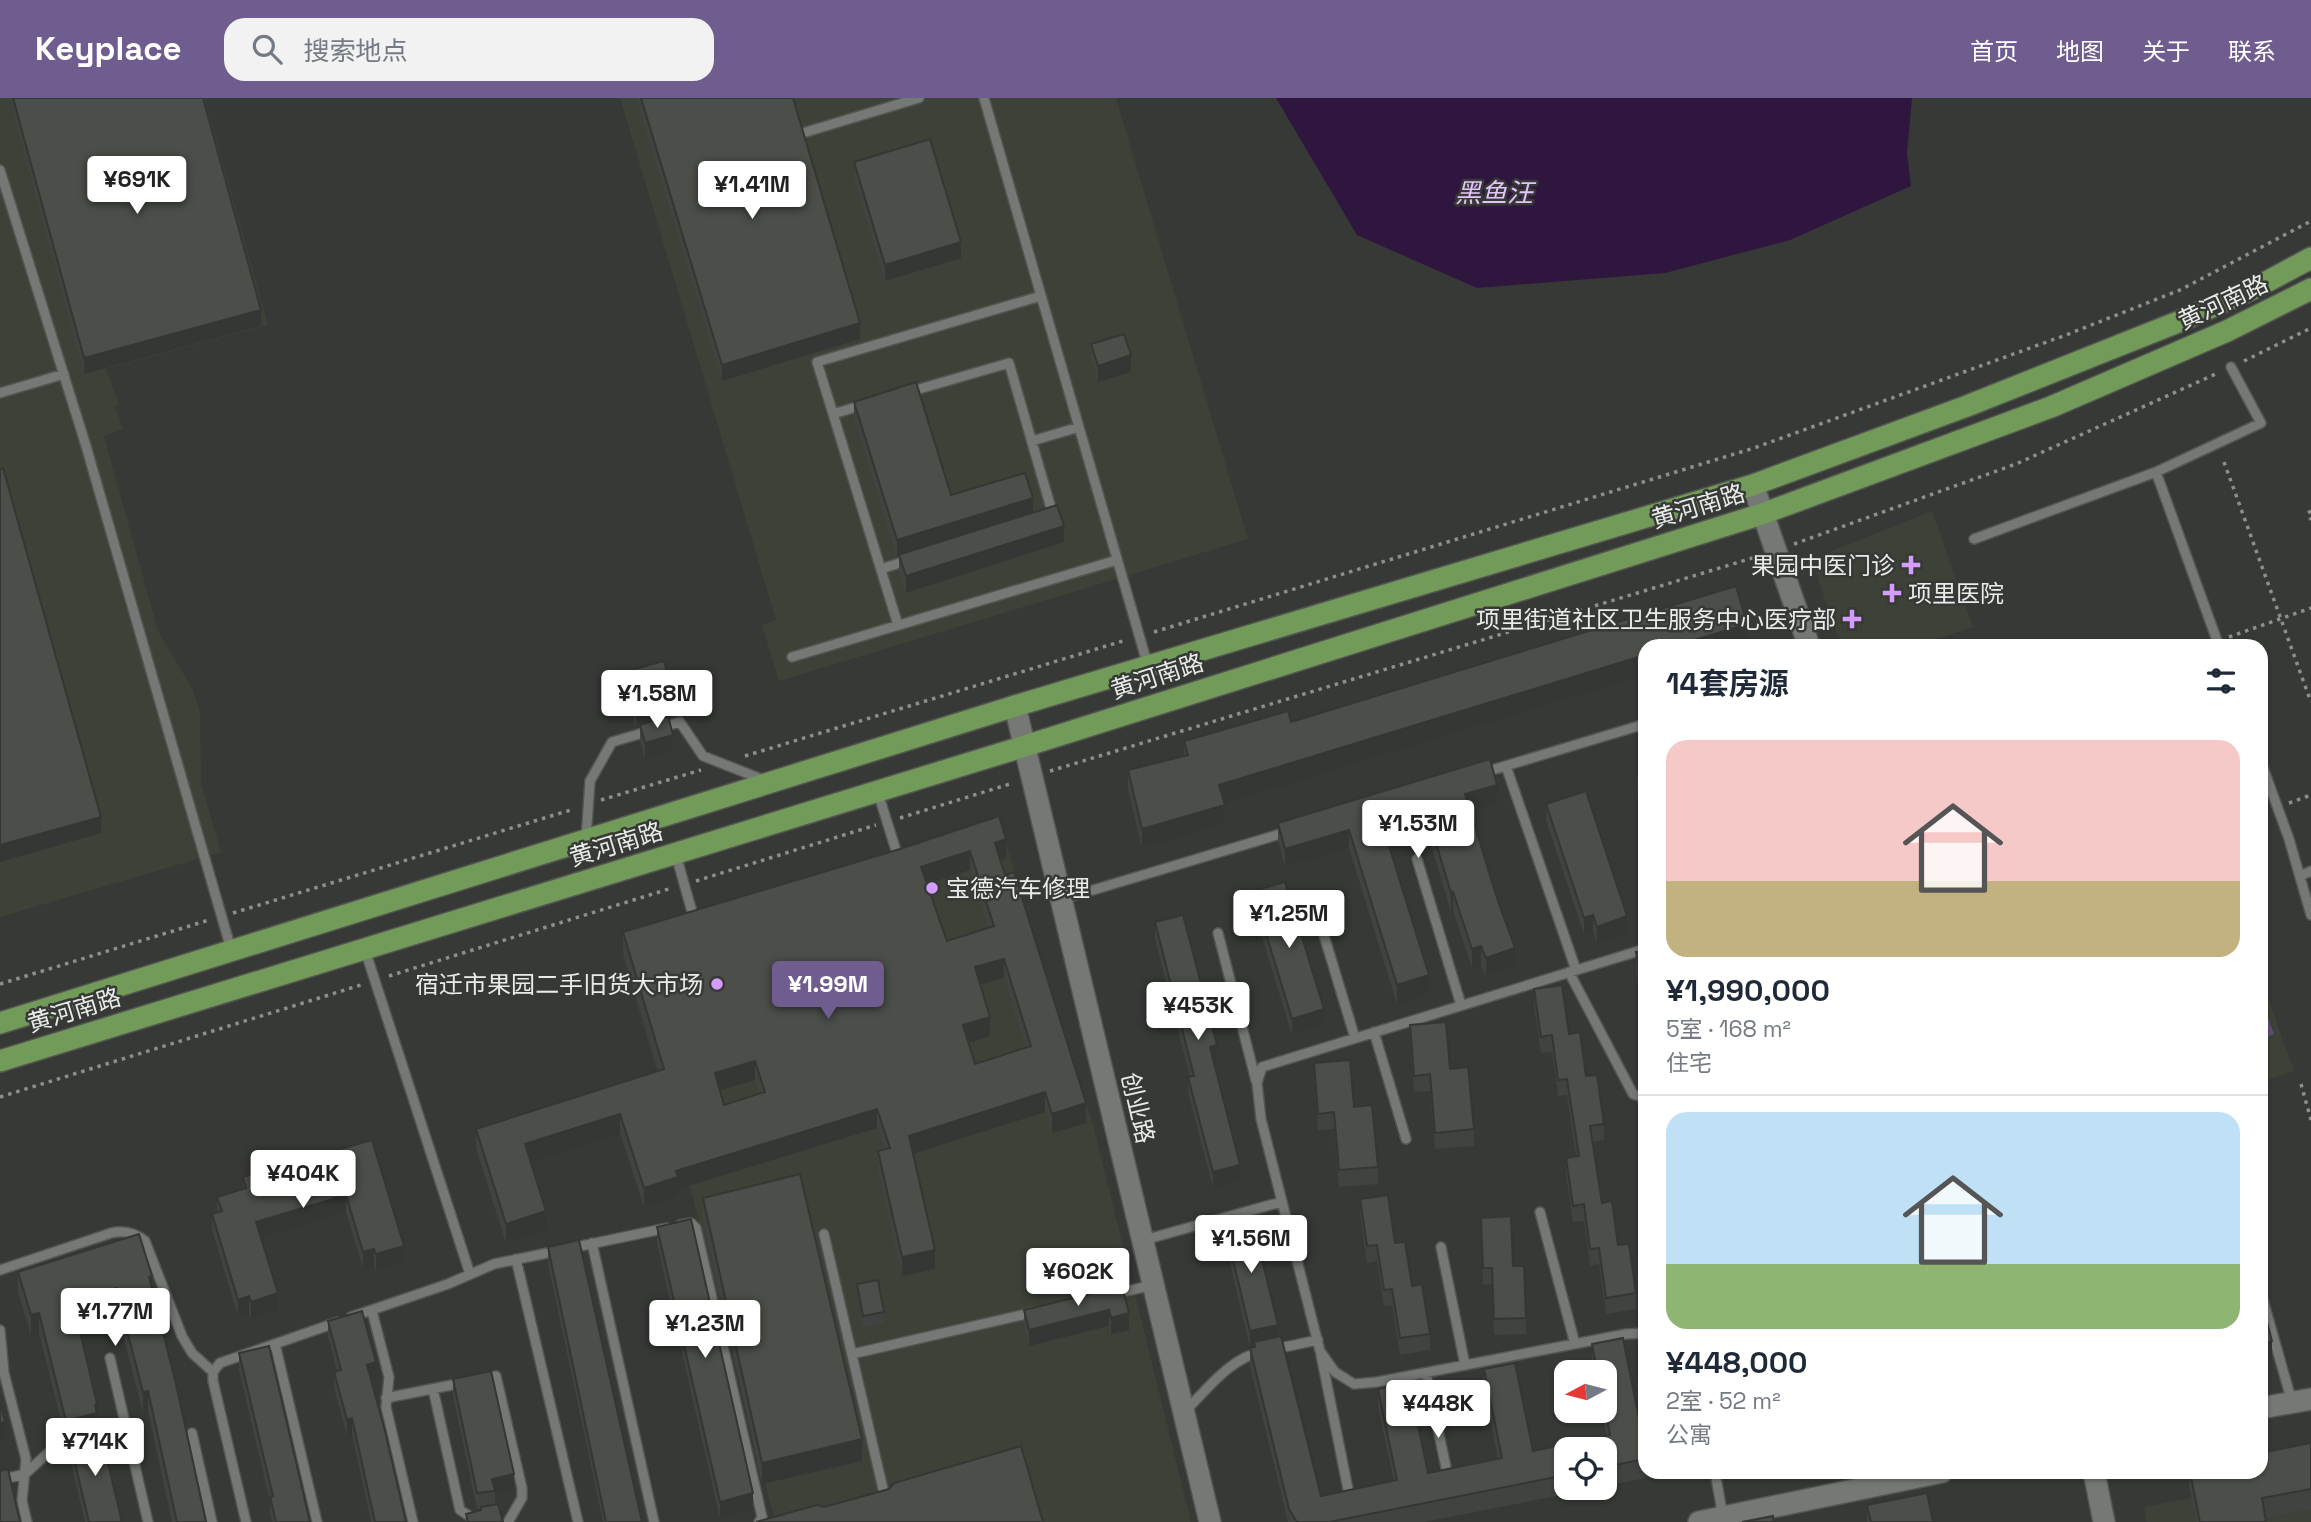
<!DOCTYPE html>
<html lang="zh">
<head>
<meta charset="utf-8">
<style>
	body { margin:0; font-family:"Space Grotesk","Noto Sans SC",sans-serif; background:#f2f2f3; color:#1f2937; height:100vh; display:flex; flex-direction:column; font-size:26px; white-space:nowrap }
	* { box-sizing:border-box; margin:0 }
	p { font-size:23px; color:#747a83 }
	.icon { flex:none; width:38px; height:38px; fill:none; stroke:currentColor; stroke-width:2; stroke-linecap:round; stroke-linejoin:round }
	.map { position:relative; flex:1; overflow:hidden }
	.details { position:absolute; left:1638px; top:541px; width:630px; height:840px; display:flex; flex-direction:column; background:#fff; border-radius:21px; box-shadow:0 2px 5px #0004 }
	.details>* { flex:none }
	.needle { width:46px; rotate:263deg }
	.fabs { position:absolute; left:1554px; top:1262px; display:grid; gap:14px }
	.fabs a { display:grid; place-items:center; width:63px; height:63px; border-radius:14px; background:#fff; box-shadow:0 2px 5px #0004; font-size:35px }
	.price { position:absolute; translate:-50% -60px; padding:0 16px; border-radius:7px; background:#fff; color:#222; font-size:23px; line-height:46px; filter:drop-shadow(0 2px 4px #0008) }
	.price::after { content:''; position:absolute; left:50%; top:42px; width:21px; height:16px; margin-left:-10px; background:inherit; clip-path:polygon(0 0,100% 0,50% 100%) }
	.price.active { background:#705d90; color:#fff }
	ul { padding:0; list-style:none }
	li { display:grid; align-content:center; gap:14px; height:371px; padding:0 28px }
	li+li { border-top:2px solid #e0e1e3 }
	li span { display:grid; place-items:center; height:217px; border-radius:21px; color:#555 }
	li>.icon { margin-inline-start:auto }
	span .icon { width:126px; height:126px; fill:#fffc; stroke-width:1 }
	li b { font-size:30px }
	h2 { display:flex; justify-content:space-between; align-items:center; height:84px; padding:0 28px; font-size:30px }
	header { display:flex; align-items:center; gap:42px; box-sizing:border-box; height:98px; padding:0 35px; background:#705d90; color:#fff }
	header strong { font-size:33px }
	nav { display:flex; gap:38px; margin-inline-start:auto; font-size:24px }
	.search { width:490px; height:63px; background:#f2f2f3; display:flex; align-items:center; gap:18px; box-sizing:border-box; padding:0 24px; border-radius:21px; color:#747a83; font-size:26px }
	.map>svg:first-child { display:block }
	.built { fill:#3c4238 }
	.green { fill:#614c71 }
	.water { fill:#2f163f }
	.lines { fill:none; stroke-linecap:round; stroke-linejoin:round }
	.lane-casing { stroke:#535551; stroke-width:12 }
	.secondary-casing { stroke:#535551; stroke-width:24 }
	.primary-casing { stroke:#535551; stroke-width:24 }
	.path { stroke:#8c8f8b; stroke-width:3.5; stroke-dasharray:3.5 5; stroke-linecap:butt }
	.lane { stroke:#757874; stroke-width:9 }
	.secondary { stroke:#757874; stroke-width:21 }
	.primary { stroke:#729a58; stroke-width:21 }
	.wall { fill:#40433f; fill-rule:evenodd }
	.shaded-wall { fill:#343733 }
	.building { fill:#4b4e49; stroke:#343733; stroke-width:2; fill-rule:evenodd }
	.poi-dot { fill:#d49cfc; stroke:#363935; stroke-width:2.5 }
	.labels { text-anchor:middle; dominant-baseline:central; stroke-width:5; stroke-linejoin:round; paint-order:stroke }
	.street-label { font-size:24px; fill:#e9ebe8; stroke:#363935 }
	.poi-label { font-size:24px; fill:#e9ebe8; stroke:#363935; text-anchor:end }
	.water-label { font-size:26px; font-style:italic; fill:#e3c3fc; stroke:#363935 }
</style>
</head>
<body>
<header>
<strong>Keyplace</strong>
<div class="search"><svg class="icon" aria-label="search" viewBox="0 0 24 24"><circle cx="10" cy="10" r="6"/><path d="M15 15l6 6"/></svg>搜索地点</div>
<nav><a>首页</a><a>地图</a><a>关于</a><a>联系</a></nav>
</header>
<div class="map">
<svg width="2311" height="1424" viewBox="0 0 2311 1424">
	<rect width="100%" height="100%" fill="#363935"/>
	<path class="built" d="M0 0H205L268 227 106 271 119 306 115 308 123 331 104 338 158 533 193 592 200 615 201 685 221 754 0 819Z
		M620 0H1116L1248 441 779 583 762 527 776 522Z
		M1932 413 1973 529 1915 548H1841L1811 461Z
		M1004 739 1094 1030 1191 1424H775L691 1092 623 857Z
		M2261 881 2294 973 2261 984Z
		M2311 1377V1424H2147L2144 1409Z"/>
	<path class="green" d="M2261 901 2274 936 2261 941Z"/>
	<path class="water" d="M1276 0H1912L1907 55 1911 88 1790 142 1665 175 1477 190 1357 137Z"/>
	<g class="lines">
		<defs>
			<path id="lane" d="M984 0 1148 568
				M806 34 919 0
				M0 72 86 348 231 851
				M909 294 1009 265 1053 417
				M0 295 64 276
				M833 316 866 306
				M1032 343 1079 329
				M2156 374 2219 548
				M1974 441 2156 374 2261 325 2231 269
				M881 471 909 462
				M898 527 817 264 1041 198
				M792 559 1117 462
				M2261 664 2289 741 2311 817
				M1506 668 1576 872
				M1482 675 1645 626
				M878 695 899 762
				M586 741 590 683 612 644 680 624 703 658 764 682
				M676 757 694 821
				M1417 761 1461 907
				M2300 778 2311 773
				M1063 801 1287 734
				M1313 801 1355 940
				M1218 835 1256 983
				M1645 851 1262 969 1257 985 1261 1021 1320 1253 1335 1274 1354 1286 1377 1284 1626 1236 1645 1235
				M365 852 470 1176
				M1569 874 1633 996 1645 1000
				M1374 934 1406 1041
				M1540 1114 1575 1246
				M680 1127 691 1125 696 1130 762 1419 759 1424
				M824 1136 886 1404
				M1144 1142 1281 1104
				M592 1145 654 1424
				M1441 1149 1465 1267
				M571 1150 667 1130
				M516 1161 578 1424
				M0 1172 111 1135C124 1132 134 1134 145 1143L182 1238 192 1255 213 1274
				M2261 1195 2292 1304
				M1114 1196 1153 1187
				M372 1213 389 1279 386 1309 413 1424
				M351 1219 448 1186 494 1166 557 1153
				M0 1232 4 1275 26 1361 22 1403 27 1424
				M275 1246 317 1424
				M1275 1251 1318 1242
				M852 1256 1035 1214
				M1321 1257 1349 1396
				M110 1260 148 1424
				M1426 1275 1447 1374
				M483 1281 496 1278 522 1390V1400L508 1424
				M433 1291 460 1412 471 1419H475
				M386 1300 462 1285
				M1185 1313C1207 1292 1230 1260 1261 1254
				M192 1335 212 1424
				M93 1344 128 1334
				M1715 1374 1723 1419
				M0 1382 25 1376 48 1355 80 1347
				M246 1424 213 1283V1274L220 1265 338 1224"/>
			<path id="secondary" d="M1753 387 1809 548
				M1015 608 1210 1424
				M2261 1310 2311 1301
				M2094 1374 2104 1424
				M1699 1424 1942 1374"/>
			<path id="primary" d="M0 925 1015 608 1753 387 1967 308 2178 224 2255 190 2311 160
				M0 963 1025 648 1762 416 2051 309 2227 233 2311 191"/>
		</defs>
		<use href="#lane" class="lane-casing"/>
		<use href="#secondary" class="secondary-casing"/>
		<use href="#primary" class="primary-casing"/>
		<path class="path" d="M2244 263 2311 230
			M2224 364 2311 604
			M2311 413 2308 415 2311 422
			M1794 446 2016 366 2218 275
			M1154 534 1754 350 2066 237 2180 192 2311 123
			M2229 539 2311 510
			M745 658 1126 542
			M1050 673 1756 459
			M601 702 701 672
			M2289 705 2311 697
			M900 720 1013 685
			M696 783 876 727
			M233 815 574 711
			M389 878 672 790
			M0 886 209 822
			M2301 986 2311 1022
			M0 999 361 887"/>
		<use href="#lane" class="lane"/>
		<use href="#secondary" class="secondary"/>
		<use href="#primary" class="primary"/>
	</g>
	<path class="wall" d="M12 0H203L261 228 84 276 12 10Z
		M636 0H793L860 241 722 283Z
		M854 64 961 160 885 183 854 81Z
		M1091 246 1131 274 1098 284 1091 262Z
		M854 304 951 397 1033 414 1064 444 906 495 899 474V458L897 459 854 320Z
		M1736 488 1747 526V545L1739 548H1645V577L1225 705V726L1142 750 1128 692V672L1184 658V643L1288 613 1291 624Z
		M617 576 669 598 663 600 665 619 673 653 645 661 640 643V629L636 630 631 611 623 613 617 592Z
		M1490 661 1497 705 1470 713 1515 868 1486 878 1481 867 1472 870 1453 813 1451 814 1425 727 1386 739 1429 896 1397 906 1349 750 1285 769 1278 744V725Z
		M1645 671V720L1637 695V674Z
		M1546 706 1627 835 1597 845 1593 833 1584 836 1546 722Z
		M999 718 1006 761 1000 763 1086 1025 1052 1035 1045 1014 913 1056 935 1171 902 1178 878 1072V1053L884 1052 877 1030 678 1091V1098L644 1109 620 1035 530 1063 546 1132 506 1145 476 1050V1031L659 973 623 854V834L900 751ZM970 772 988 830 947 843 927 786ZM1004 880 1026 950 975 966 968 945 990 938 980 887ZM755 982 759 995 724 1007 720 993Z
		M1253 793 1324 928 1292 937 1253 810Z
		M1155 824 1217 964H1214L1240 1083 1213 1090 1188 995V979H1190L1155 841Z
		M1645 853V918H1644L1636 871V854Z
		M1534 891 1569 936 1604 1026V1042L1592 1044 1602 1105 1636 1195V1211L1606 1216 1599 1166 1590 1168 1584 1123 1573 1124 1566 1077V1060L1576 1059 1567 997 1558 998 1552 954 1541 955 1534 908Z
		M1410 927 1450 971 1474 1031V1048L1435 1051 1430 993 1414 994 1410 943Z
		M1314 965 1354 1009 1378 1069V1086L1339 1089 1334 1031 1318 1032 1314 981Z
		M372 1042 404 1164 376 1172 374 1167 363 1170 346 1114 261 1139 278 1212 251 1220 249 1215 238 1218 212 1132V1116L217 1114V1099L243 1091V1079Z
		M703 1100 862 1363 762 1386 703 1121Z
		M1360 1101 1395 1145 1430 1236V1252L1400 1257 1392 1207 1384 1208 1377 1163 1367 1165 1360 1117Z
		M1481 1120 1513 1168 1526 1220V1236L1494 1237 1492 1186 1483 1187Z
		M1225 1128 1278 1239 1321 1398 1394 1383 1378 1310V1291L1428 1375 1498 1361 1484 1290V1271L1533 1353 1607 1338 1601 1312H1605V1274H1593L1592 1265V1246L1641 1331 1645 1330V1374H1676L1605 1388V1351H1566V1390H1597L1424 1424H1288L1250 1269V1250L1254 1249 1250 1250 1225 1144Z
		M657 1129 753 1412 720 1420 657 1146Z
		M548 1149 642 1424H603L548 1166Z
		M18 1174 152 1193 206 1424H172L148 1313 143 1315 116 1210 78 1222 97 1306V1333L122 1424H85L69 1357V1342L66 1343 39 1235 31 1237 18 1195Z
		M857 1186 884 1214V1225L863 1229 857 1197Z
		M1122 1188 1129 1232 1111 1236 1109 1228 1029 1248 1024 1228V1212Z
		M328 1223 376 1281 372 1282 406 1424H371L352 1336 347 1338 334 1290V1274L337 1273 328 1239Z
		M239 1255 310 1424H272L270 1415V1404L239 1272Z
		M453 1281 514 1392 495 1396V1407L503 1424H466V1416L481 1412V1411H477L453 1298Z
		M2311 1345V1411L2265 1420 2266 1424H2196L2189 1388V1374H2261Z
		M1867 1407 1933 1424H1867Z"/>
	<path class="shaded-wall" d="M961 144V160L885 183V167Z
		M261 212V228L84 276V260Z
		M860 225V241L722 283V267Z
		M1131 257V274L1098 284V268Z
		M1033 400V416L897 459V442Z
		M1064 428V444L906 495V478Z
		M1747 526V545L1739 548H1675Z
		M1645 557V577L1219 707V687Z
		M669 582V598L659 601V584Z
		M631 595V611L623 613V597Z
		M665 605V621L636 630V613Z
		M673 637V653L645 661V645Z
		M1497 687V705L1465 715V696Z
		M1225 707V726L1142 750V731Z
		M1425 709V727L1381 740V722Z
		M101 719V735L0 764V747Z
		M1349 732V750L1285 769V751Z
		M1006 741V761L995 764V745Z
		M970 753V772L921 788V769Z
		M1453 794V813L1451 814V795Z
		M1593 817V833L1584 836V820Z
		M1627 818V835L1597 845V829Z
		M1481 848V867L1472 870V851Z
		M1515 850V868L1486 878V860Z
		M1004 861V880L975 888V869Z
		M1429 877V896L1397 906V887Z
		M1324 911V928L1292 937V921Z
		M990 919V938L963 947V927Z
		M1217 947V964L1210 965V949Z
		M755 963V982L715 994V975Z
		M1045 994V1014L909 1057V1038Z
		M1086 1005V1025L1052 1035V1016Z
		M877 1011V1030L678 1091V1098L644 1109V1090L676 1073Z
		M620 1016V1035L525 1065V1046Z
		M1240 1067V1083L1213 1090V1074Z
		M346 1097V1114L256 1141V1124Z
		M546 1113V1132L506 1145V1126Z
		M404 1148V1164L376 1172V1156Z
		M374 1151V1167L363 1170V1154Z
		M935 1152V1171L902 1178V1159Z
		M152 1178V1198L149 1179Z
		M116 1190V1210L73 1224V1204Z
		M278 1195V1212L251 1220V1204Z
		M249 1198V1215L238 1218V1202Z
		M1109 1212V1228L1029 1248V1232Z
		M39 1215V1235L31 1237V1217Z
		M1129 1215V1232L1111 1236V1220Z
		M1278 1227V1244H1254V1249L1250 1250V1233Z
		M2272 1243V1259L2261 1262V1246Z
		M376 1264V1281L367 1283V1267Z
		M148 1293V1313L143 1315V1294Z
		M97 1306V1335L66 1343V1323Z
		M352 1320V1336L347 1338V1322Z
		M5 1324V1343L0 1344V1325Z
		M862 1341V1363L762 1386V1365Z
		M514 1376V1392L495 1396 492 1381Z
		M753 1395V1412L720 1420V1404Z"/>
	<path class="building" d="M13 0H203L261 212 84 260Z
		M641 0H793L860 225 722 267Z
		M930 41 961 144 885 167 854 64Z
		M1124 236 1131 257 1098 268 1091 246Z
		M916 284 951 397 1025 375 1033 400 897 442 854 304Z
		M3 370 101 719 0 747V371Z
		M1057 407 1064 428 906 478 899 457 901 456Z
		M1736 488 1747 526 1675 548H1645V557L1219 687 1225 707 1142 731 1128 672 1188 657 1184 643 1288 613 1291 624Z
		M664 563 669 582 659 584 665 605 636 613 631 595 623 597 617 576Z
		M668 618 673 637 645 645 640 627Z
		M1490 661 1497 687 1465 696 1497 800 1515 850 1486 860 1481 848 1472 851 1453 794 1451 795 1425 709 1381 722 1429 877 1397 887 1349 732 1285 751 1278 725Z
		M1645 671V699L1637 674Z
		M1586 693 1627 818 1597 829 1593 817 1584 820 1546 706Z
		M999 718 1006 741 995 745 1005 777 1014 774 1086 1005 1052 1016 1045 994 909 1038 935 1152 902 1159 878 1053 890 1050 877 1011 676 1073 678 1079 644 1090 620 1016 525 1046 546 1113 506 1126 476 1031 664 971 623 834 900 751ZM970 753 994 828 947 843 921 769ZM1004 861 1031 948 975 966 963 927 990 919 975 869ZM755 963 765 994 724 1007 715 975Z
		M1285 784 1324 911 1292 921 1253 793Z
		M1183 817 1217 947 1210 949 1240 1067 1213 1074 1188 979 1194 978 1155 824Z
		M1645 853V902H1644L1636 854Z
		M1562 887 1569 936 1580 934 1586 978 1597 977 1604 1026 1590 1028 1602 1105 1612 1103 1618 1147 1629 1146 1636 1195 1606 1200 1599 1150 1590 1151 1584 1106 1573 1108 1566 1060 1579 1058 1567 981 1558 982 1552 937 1541 939 1534 891Z
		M1446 924 1450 971 1468 969 1474 1031 1435 1035 1430 976 1414 978 1410 927Z
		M1350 962 1354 1009 1372 1007 1378 1069 1339 1072 1334 1014 1318 1016 1314 965Z
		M372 1042 404 1148 376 1156 374 1151 363 1154 346 1097 256 1124 278 1195 251 1204 249 1198 238 1202 212 1116 222 1113 217 1099 246 1090 243 1079Z
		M800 1076 862 1341 762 1365 703 1100Z
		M1388 1097 1395 1145 1405 1144 1412 1188 1422 1186 1430 1236 1400 1240 1392 1191 1384 1192 1377 1147 1367 1148 1360 1101Z
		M1511 1118 1513 1168H1524L1526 1220 1494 1221 1492 1170H1483L1481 1120Z
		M691 1121 753 1395 720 1404 657 1129Z
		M1252 1121 1278 1227 1250 1233 1225 1128Z
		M139 1136 152 1178 149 1179 176 1286 206 1424H177L148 1293 143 1294 116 1190 73 1204 97 1306 95 1307 97 1315 66 1323 39 1215 31 1217 18 1174Z
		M579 1142 642 1424H606L548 1149Z
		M878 1182 884 1214 863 1218 857 1186Z
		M1122 1188 1129 1215 1111 1220 1109 1212 1029 1232 1024 1212Z
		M2261 1201 2272 1243 2261 1246Z
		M362 1213 376 1264 367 1267 385 1333 406 1424H375L352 1320 347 1322 334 1274 341 1272 328 1223Z
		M1281 1238 1321 1398 1397 1382 1378 1291 1409 1284 1428 1375 1502 1360 1484 1271 1515 1265 1533 1353 1610 1337 1605 1310V1274H1597L1592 1246 1623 1240 1641 1331 1645 1330V1361L1605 1369V1351H1566V1377L1329 1424H1297L1289 1411 1250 1250 1255 1249 1254 1244Z
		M269 1248 310 1424H276L270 1399 273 1398 239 1255Z
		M491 1273 514 1376 492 1381 495 1393 477 1395 453 1281Z
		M0 1303 5 1324 0 1325Z
		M100 1332 122 1424H89L69 1340Z
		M2311 1345V1391L2262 1400 2266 1424H2200L2190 1374H2261V1355Z
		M1021 1348 1043 1424H756L817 1407 824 1409 889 1391 894 1385Z
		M8 1371 20 1424H0V1373Z
		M1927 1395 1933 1424H1871L1867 1407Z
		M498 1406 503 1424H468L466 1416 481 1412V1409Z
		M1773 1418 1774 1424H1742Z"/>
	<g class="poi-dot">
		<path d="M1907.5 456.5h7v7h7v7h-7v7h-7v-7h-7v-7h7z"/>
		<path d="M1888.5 484.5h7v7h7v7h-7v7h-7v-7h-7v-7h7z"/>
		<path d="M1848.5 510.5h7v7h7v7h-7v7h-7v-7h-7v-7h7z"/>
		<circle cx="932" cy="790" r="7"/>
		<circle cx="717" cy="886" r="7"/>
	</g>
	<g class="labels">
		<g class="street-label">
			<text transform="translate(2223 204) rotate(-25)">黄河南路</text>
			<text transform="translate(1698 408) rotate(-17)">黄河南路</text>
			<text transform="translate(1157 578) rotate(-18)">黄河南路</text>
			<text transform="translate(616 746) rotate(-17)">黄河南路</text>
			<text transform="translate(74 912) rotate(-17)">黄河南路</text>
			<text transform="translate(1138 1010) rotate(77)">创业路</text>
		</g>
		<g class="poi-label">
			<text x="1895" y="467">果园中医门诊</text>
			<text x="1908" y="495" text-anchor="start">项里医院</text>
			<text x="1836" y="521">项里街道社区卫生服务中心医疗部</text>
			<text x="946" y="790" text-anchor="start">宝德汽车修理</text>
			<text x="703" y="886">宿迁市果园二手旧货大市场</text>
		</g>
		<g class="water-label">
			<text x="1494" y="95">黑鱼汪</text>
		</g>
	</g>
</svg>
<div class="fabs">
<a><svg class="needle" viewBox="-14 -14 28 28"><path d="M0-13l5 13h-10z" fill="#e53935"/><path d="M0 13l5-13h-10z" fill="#747a83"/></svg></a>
<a><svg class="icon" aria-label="locate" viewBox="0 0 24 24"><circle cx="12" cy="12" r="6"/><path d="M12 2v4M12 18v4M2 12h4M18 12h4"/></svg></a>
</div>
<b class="price" style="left:137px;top:118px">¥691K</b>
<b class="price" style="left:752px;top:123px">¥1.41M</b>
<b class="price" style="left:657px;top:632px">¥1.58M</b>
<b class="price" style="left:1418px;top:762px">¥1.53M</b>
<b class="price" style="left:1289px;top:852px">¥1.25M</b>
<b class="price active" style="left:828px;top:923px">¥1.99M</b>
<b class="price" style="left:1198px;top:944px">¥453K</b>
<b class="price" style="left:303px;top:1112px">¥404K</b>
<b class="price" style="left:1251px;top:1177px">¥1.56M</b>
<b class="price" style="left:1078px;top:1210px">¥602K</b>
<b class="price" style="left:115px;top:1250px">¥1.77M</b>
<b class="price" style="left:705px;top:1262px">¥1.23M</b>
<b class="price" style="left:1438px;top:1342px">¥448K</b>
<b class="price" style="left:95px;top:1380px">¥714K</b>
<section class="details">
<h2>14套房源<svg class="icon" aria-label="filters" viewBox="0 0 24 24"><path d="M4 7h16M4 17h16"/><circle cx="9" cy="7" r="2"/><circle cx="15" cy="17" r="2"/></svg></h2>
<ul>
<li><span style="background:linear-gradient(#f6c9c9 65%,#c2b280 0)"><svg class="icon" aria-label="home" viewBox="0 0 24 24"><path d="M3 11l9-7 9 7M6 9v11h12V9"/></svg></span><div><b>¥1,990,000</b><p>5室 · 168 m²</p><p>住宅</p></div></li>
<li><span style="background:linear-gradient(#bfe0f5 70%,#8fb573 0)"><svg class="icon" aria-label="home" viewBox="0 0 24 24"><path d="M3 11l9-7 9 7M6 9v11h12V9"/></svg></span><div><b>¥448,000</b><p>2室 · 52 m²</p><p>公寓</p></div></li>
</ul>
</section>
</div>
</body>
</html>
